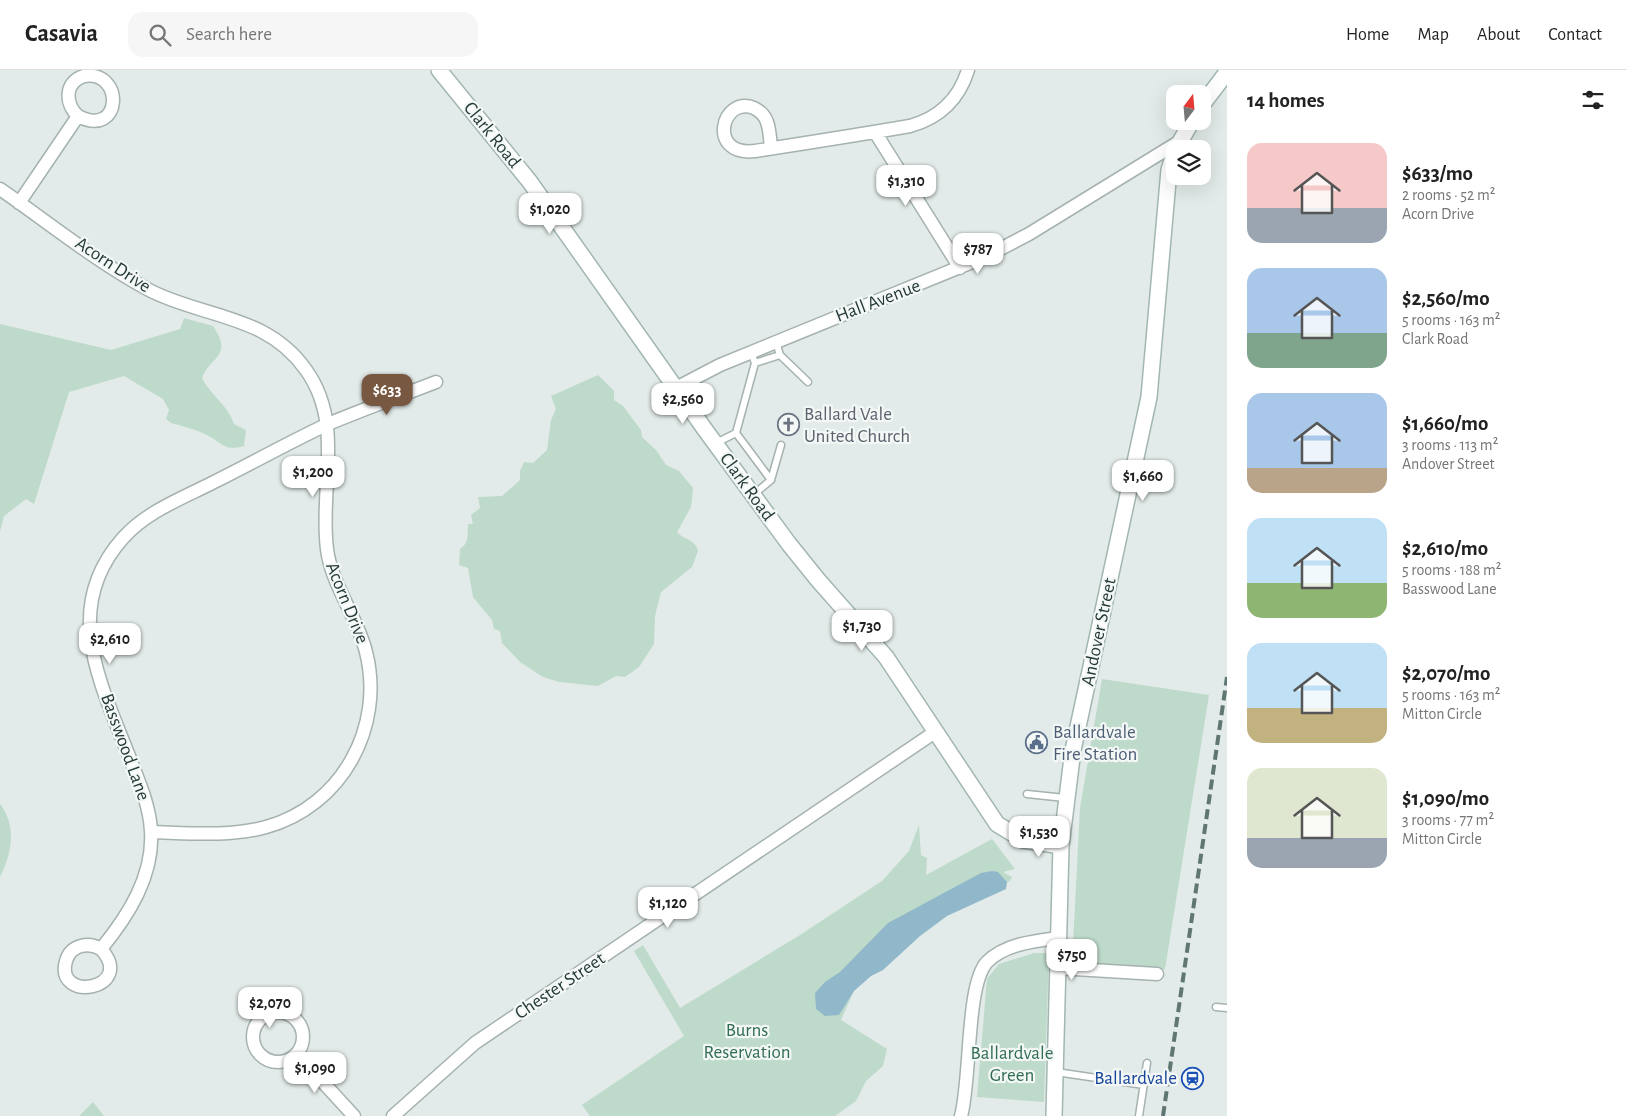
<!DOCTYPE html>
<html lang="en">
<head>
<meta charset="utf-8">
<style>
	body { margin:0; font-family:"Alegreya Sans",sans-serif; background:#f6f6f6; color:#222; height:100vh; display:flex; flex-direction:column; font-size:19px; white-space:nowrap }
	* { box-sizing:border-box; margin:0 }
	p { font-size:16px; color:#767676 }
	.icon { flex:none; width:28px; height:28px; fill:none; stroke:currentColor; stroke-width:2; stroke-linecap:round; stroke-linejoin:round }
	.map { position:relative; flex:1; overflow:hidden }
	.sheet { display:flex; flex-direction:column; background:#fff; width:400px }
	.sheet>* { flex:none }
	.needle { width:32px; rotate:16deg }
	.tools { position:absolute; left:1166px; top:15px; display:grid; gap:10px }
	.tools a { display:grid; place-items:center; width:45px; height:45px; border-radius:10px; background:#fff; box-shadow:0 5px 20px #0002; font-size:25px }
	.price { position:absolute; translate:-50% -42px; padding:0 11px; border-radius:10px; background:#fff; color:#222; font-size:16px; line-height:32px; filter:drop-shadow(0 1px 2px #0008) }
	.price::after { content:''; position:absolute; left:50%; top:30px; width:15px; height:11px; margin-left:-8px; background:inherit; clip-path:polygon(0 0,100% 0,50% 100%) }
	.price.current { background:#795842; color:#fff }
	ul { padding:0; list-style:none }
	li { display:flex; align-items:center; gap:15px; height:125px; padding:0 20px }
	li span { display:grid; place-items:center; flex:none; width:140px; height:100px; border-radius:15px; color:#555 }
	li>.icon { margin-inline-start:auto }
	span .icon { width:60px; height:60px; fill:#fffc; stroke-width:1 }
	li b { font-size:21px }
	h2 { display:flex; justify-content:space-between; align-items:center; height:60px; padding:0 20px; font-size:21px }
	header { display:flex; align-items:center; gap:30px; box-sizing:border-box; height:70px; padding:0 25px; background:#fff; border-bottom:1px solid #e0e0e0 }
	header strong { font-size:24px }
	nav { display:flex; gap:28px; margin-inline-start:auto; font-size:18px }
	.search { width:350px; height:45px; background:#f6f6f6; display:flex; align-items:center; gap:12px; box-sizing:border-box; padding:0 18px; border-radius:15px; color:#767676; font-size:19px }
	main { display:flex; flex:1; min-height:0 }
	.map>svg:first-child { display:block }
	.green { fill:#bedaca }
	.water { fill:#90b8ca }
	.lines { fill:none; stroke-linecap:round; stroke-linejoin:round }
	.lane-casing { stroke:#a5b2b0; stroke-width:9 }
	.street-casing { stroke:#a5b2b0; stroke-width:15 }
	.secondary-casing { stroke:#a2b6b2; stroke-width:18 }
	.lane { stroke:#fff; stroke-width:6 }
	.street { stroke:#fff; stroke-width:12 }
	.secondary { stroke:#fff; stroke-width:15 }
	.rail { stroke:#5f7673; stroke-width:4; stroke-dasharray:10 5; stroke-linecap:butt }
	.labels { text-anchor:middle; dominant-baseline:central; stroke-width:4.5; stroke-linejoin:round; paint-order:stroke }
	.street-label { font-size:19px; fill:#243a38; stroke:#f3f8f6 }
	.worship-label { font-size:19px; fill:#5b616d; stroke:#f3f8f6; text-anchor:start }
	.service-label { font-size:19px; fill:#4e5e75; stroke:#f3f8f6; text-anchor:start }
	.park-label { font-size:19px; fill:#326d53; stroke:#f3f8f6 }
	.transit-label { font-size:19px; fill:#164399; stroke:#f3f8f6; text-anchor:end }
</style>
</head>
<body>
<header>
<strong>Casavia</strong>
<div class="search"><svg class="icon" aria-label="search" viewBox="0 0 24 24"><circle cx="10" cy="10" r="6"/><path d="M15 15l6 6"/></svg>Search here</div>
<nav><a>Home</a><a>Map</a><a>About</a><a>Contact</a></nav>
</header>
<main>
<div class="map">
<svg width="1227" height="1046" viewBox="0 0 1227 1046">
	<rect width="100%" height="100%" fill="#e2ebe9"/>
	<path class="green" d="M184 248 213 256C234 287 210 286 202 308 211 326 228 335 234 354L246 360 244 376C223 382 222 372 205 364 194 359 182 356 171 353L166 349 169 340 163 329 124 306 69 322 34 434 26 429 4 446 0 462V254L111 280 180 259Z
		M598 305 614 321V330L623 336 641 360 642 367 656 380 666 395 679 401 693 418 691 437 677 462C684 470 695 469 698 481L692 497 661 522 655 546 654 574 639 597 625 607 616 606 598 616 559 612 543 607 520 592 502 573 500 561 494 559 492 550 473 527 468 498 459 495 460 479C470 472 467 465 468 454H473L471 445 480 438 478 427 502 426 520 410V401L524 392 533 393 547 380 551 350 556 339 551 326Z
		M1102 609 1209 625 1165 899 1072 893 1080 738Z
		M0 734C17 756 12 783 0 807Z
		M919 755 921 785 927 788 926 805 992 769 1015 799 1003 802 1012 807 1010 811 949 844 905 874 856 916 841 950 887 979 883 996 866 1011 856 1031 835 1046H590L582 1035 684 966 634 881 643 875 680 938 800 865 882 811 909 781Z
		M1034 883H1049L1044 1032 977 1027 987 909 999 894Z
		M93 1032 104 1046H79Z"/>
	<path class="water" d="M992 801 998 802 1007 812 1006 819 947 846 920 866 883 900 871 906 854 921 839 945 825 946 816 939 815 923 825 912 840 902 888 853 981 803Z"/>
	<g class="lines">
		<defs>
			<path id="lane" d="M780 285 808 312
				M755 293 780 285 776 272
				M736 363 771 410 753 425
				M716 373 736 363 755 293 751 282
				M771 410 781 375
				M1027 724 1065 728
				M1216 937 1227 938
				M1056 1002 1144 1015
				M1139 1046 1147 993"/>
			<path id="street" d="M875 62 960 198
				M771 78C770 70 770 60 767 52 765 46 760 41 754 38 721 25 707 87 755 81 806 73 858 65 910 56 939 48 959 29 968 0
				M0 119C49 153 97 192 149 220 203 248 267 244 306 300 345 354 319 419 327 479 331 514 358 548 366 582 385 657 342 736 266 757 230 767 188 763 151 762
				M19 133 78 46C122 69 125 0 84 6 64 12 65 34 78 46
				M676 318 720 295 987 186 1029 164 1177 73
				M101 879C137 919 54 934 66 891 71 874 89 872 101 879 128 846 154 806 151 761 150 740 142 719 134 699 105 621 57 542 123 468 147 441 183 428 214 412 252 393 290 372 328 354 364 339 400 326 436 312
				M1058 898 1157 904
				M253 967a25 25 0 1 1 50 0a25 25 0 1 1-50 0Z
				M297 984 354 1046
				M393 1046 475 973 935 662
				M961 1046C971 1011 966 914 987 892 1005 874 1034 871 1058 868"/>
			<path id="secondary" d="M439 0 530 112 706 361 789 474 818 510 886 587 997 754 1023 770 1061 776
				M1202 35 1227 2
				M1176 79 1192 51
				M1054 1046 1061 776 1073 680 1149 327 1169 100 1175 81"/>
		</defs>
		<use href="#lane" class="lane-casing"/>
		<use href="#street" class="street-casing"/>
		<use href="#secondary" class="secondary-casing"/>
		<use href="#lane" class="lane"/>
		<use href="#street" class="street"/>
		<use href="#secondary" class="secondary"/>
		<path class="rail" d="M1163 1046 1227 607"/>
	</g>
	<defs>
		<symbol id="church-ring" viewBox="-11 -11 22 22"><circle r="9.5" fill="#f3f8f6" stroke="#6b7280" stroke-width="1.5"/><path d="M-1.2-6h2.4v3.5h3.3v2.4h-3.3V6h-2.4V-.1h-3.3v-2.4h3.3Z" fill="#6b7280"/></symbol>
		<symbol id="civic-ring" viewBox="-11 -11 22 22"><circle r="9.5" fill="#f3f8f6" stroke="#5c6f8a" stroke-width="1.5"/><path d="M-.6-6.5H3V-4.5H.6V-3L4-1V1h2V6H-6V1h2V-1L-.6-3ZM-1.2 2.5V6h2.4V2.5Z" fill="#5c6f8a"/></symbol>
		<symbol id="station-ring" viewBox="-11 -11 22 22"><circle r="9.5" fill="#f3f8f6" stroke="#1a4fb4" stroke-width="1.5"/><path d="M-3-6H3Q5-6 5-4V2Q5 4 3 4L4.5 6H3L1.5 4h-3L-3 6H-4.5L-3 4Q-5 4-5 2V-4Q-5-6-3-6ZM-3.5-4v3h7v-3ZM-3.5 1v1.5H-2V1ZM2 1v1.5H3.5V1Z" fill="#1a4fb4"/></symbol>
	</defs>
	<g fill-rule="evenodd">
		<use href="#church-ring" x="776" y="342" width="25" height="25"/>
		<use href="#civic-ring" x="1024" y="660" width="25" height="25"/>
		<use href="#station-ring" x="1180" y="996" width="25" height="25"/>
	</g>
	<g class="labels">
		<g class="street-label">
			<text transform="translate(492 65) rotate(51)">Clark Road</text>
			<text transform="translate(113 195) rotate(33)">Acorn Drive</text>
			<text transform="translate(878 231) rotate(-21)">Hall Avenue</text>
			<text transform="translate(747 417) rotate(54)">Clark Road</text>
			<text transform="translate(347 533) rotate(68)">Acorn Drive</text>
			<text transform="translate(1099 562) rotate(-78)">Andover Street</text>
			<text transform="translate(125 677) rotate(70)">Basswood Lane</text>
			<text transform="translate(560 916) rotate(-34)">Chester Street</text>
		</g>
		<g class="worship-label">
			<text x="804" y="344">Ballard Vale<tspan x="804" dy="22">United Church</tspan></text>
		</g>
		<g class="service-label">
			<text x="1053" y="662">Ballardvale<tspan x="1053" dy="22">Fire Station</tspan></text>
		</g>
		<g class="park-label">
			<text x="747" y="960">Burns<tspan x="747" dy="22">Reservation</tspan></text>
			<text x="1012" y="983">Ballardvale<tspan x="1012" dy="22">Green</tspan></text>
		</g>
		<g class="transit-label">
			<text x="1177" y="1008">Ballardvale</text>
		</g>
	</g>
</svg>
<div class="tools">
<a><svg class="needle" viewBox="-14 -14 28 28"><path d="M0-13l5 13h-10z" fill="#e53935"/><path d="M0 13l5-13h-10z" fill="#767676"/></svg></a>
<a><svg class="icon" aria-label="layers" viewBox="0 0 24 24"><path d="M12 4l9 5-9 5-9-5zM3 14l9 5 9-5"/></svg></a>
</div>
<b class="price" style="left:906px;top:137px">$1,310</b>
<b class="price" style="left:550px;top:165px">$1,020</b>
<b class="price" style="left:978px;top:205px">$787</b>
<b class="price current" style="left:387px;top:346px">$633</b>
<b class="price" style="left:683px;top:355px">$2,560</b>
<b class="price" style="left:313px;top:428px">$1,200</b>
<b class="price" style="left:1143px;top:432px">$1,660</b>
<b class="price" style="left:862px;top:582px">$1,730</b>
<b class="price" style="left:110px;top:595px">$2,610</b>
<b class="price" style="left:1039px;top:788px">$1,530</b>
<b class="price" style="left:668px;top:859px">$1,120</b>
<b class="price" style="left:1072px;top:911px">$750</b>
<b class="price" style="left:270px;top:959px">$2,070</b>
<b class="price" style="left:315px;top:1024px">$1,090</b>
</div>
<section class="sheet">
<h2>14 homes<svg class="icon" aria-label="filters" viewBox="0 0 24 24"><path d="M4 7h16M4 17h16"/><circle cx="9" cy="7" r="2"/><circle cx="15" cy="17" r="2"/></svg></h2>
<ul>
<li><span style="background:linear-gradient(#f6c9c9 65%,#9aa5b1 0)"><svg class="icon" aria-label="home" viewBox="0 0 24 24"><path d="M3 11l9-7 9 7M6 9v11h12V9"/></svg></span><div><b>$633/mo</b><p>2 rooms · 52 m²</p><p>Acorn Drive</p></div></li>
<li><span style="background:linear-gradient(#a9c7e8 65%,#7fa58c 0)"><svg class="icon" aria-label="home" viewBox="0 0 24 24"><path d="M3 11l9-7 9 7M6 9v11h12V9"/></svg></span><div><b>$2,560/mo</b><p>5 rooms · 163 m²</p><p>Clark Road</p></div></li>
<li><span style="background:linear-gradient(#a9c7e8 75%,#b9a48a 0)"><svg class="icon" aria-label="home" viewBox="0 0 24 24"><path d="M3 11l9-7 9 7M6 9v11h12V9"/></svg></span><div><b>$1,660/mo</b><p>3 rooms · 113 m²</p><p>Andover Street</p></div></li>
<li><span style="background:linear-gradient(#bfe0f5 65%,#8fb573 0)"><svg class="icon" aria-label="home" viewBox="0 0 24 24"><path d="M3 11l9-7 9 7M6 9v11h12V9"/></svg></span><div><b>$2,610/mo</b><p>5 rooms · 188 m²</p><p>Basswood Lane</p></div></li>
<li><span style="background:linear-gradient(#bfe0f5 65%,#c2b280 0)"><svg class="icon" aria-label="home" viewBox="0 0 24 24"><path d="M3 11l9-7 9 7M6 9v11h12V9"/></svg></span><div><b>$2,070/mo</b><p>5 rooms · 163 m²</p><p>Mitton Circle</p></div></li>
<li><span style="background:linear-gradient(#dfe7d0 70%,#9aa5b1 0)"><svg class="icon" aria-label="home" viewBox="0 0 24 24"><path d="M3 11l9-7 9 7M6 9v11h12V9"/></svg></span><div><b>$1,090/mo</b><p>3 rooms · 77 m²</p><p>Mitton Circle</p></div></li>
</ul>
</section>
</main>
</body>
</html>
